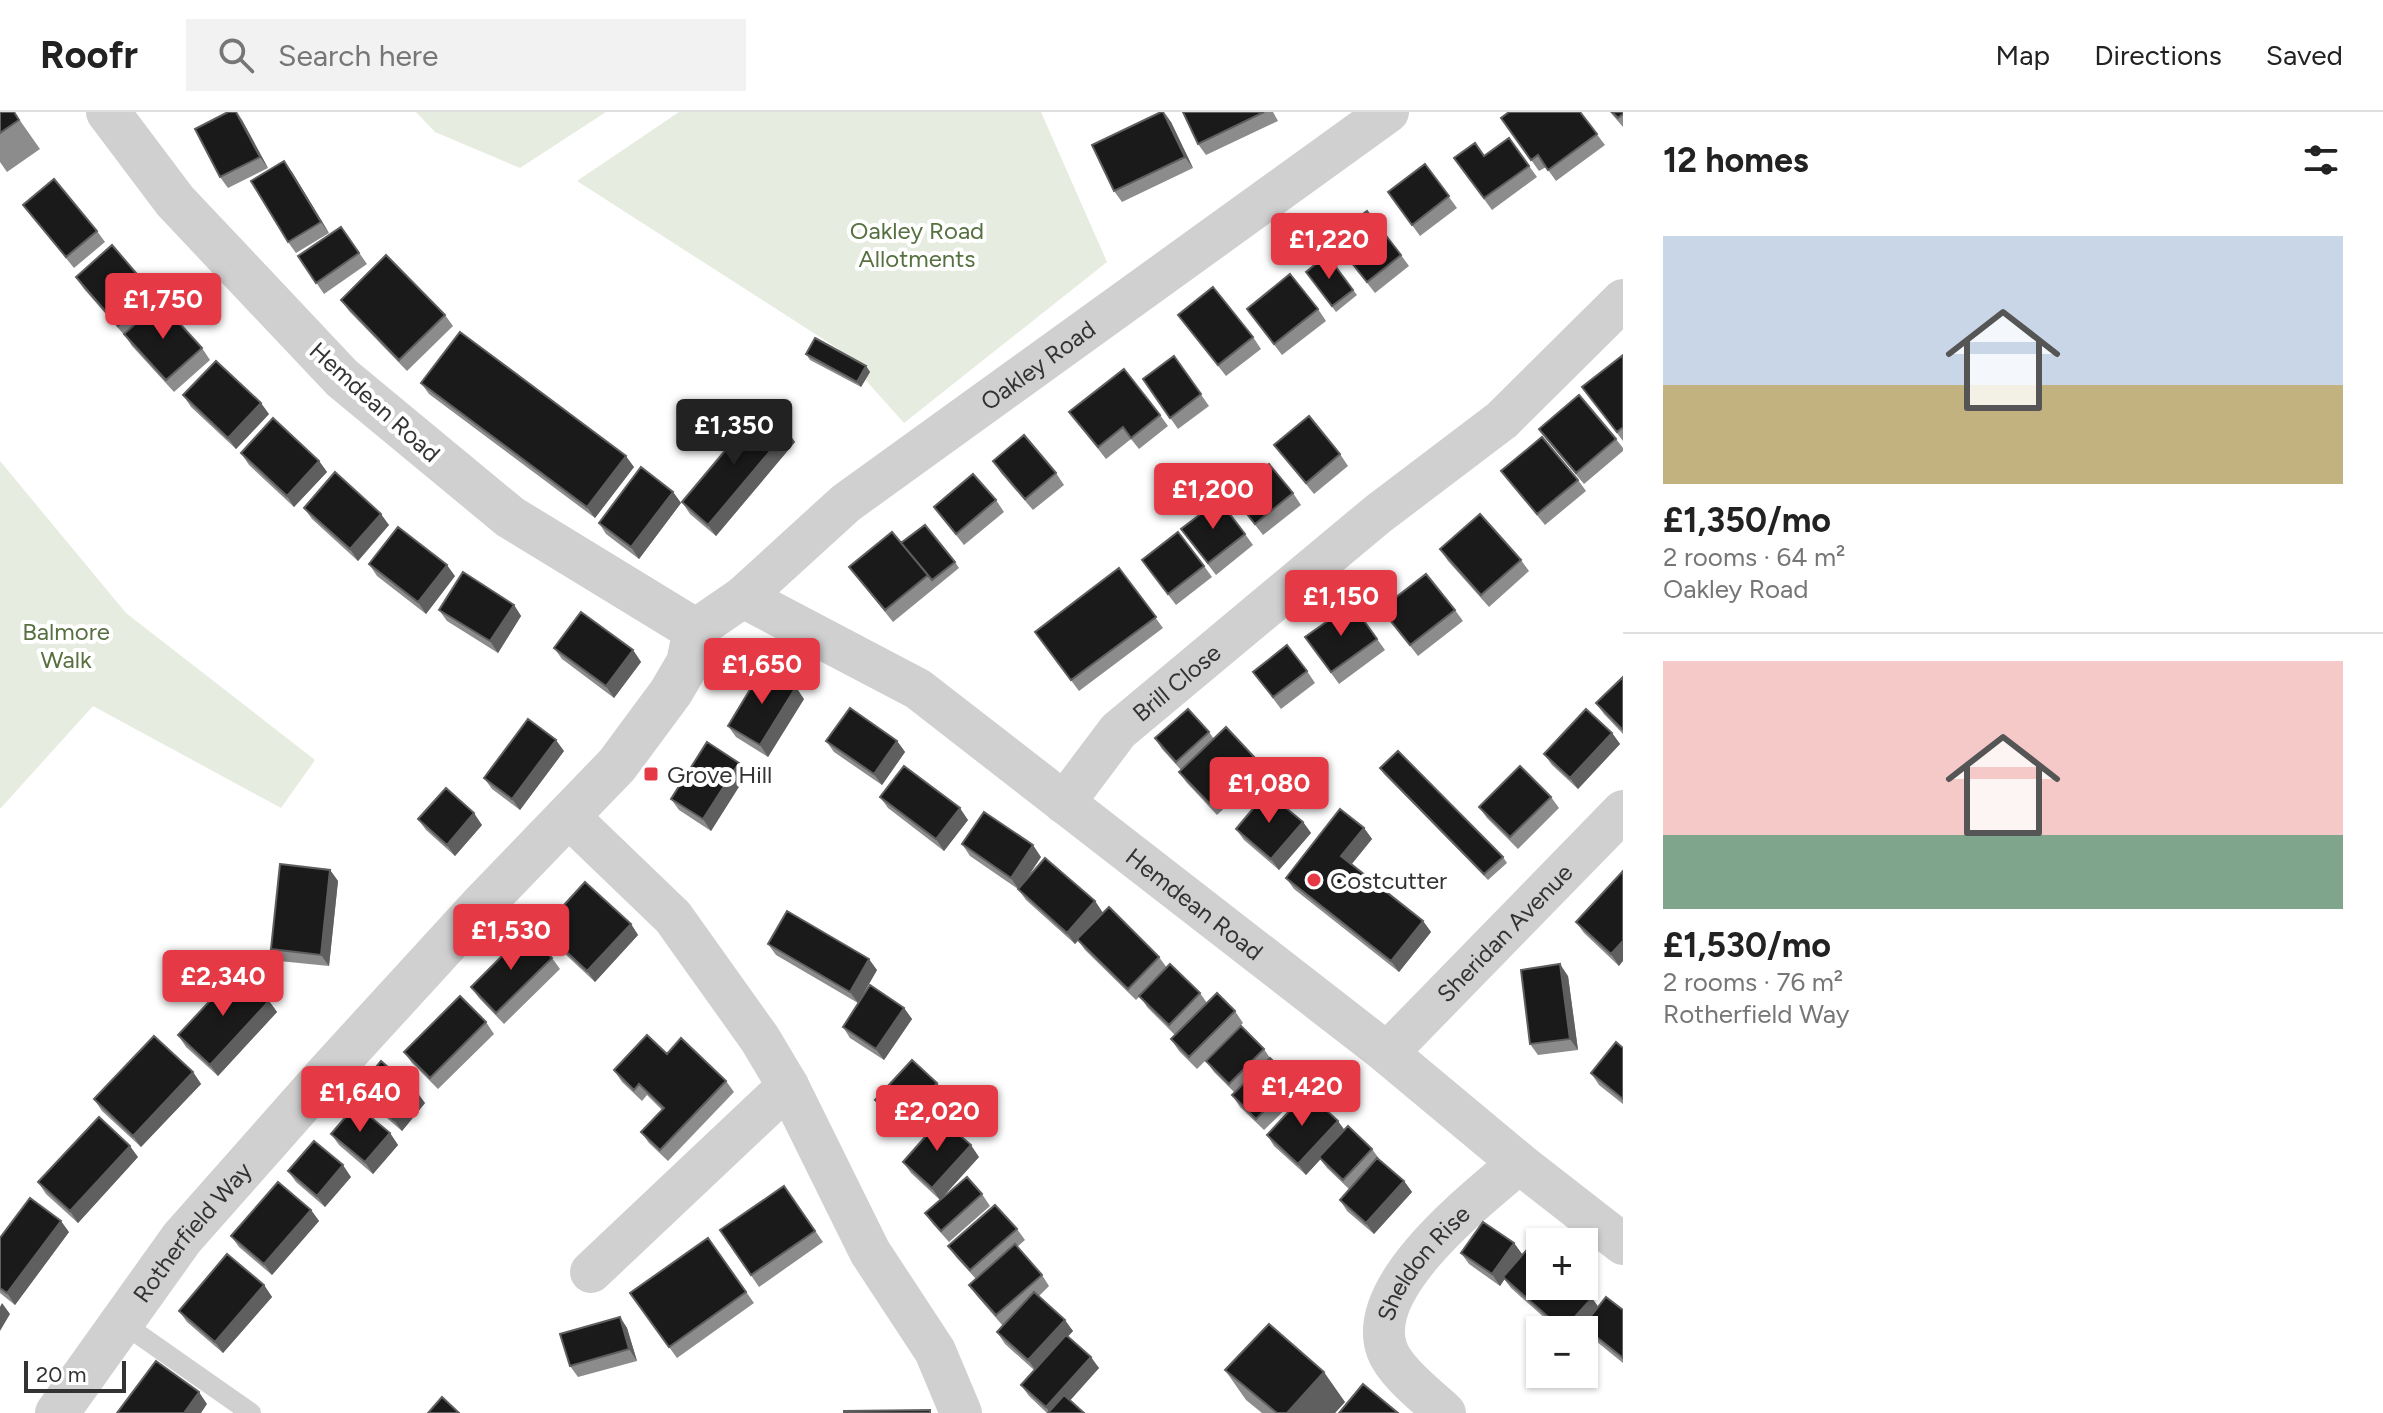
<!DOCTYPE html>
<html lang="en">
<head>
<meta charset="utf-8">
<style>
	body { margin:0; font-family:Figtree,sans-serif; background:#f2f2f2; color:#222; height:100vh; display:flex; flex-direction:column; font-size:30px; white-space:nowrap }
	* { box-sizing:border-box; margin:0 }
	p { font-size:26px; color:#767676 }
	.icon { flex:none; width:44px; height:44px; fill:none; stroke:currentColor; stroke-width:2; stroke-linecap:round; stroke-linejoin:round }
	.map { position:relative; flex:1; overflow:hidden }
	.details { display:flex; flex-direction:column; background:#fff; width:760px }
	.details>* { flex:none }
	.buttons { position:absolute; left:1526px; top:1116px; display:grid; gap:16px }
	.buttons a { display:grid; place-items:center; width:72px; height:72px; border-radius:0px; background:#fff; box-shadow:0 2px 6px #0004; font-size:40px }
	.scale { position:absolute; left:24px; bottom:20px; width:102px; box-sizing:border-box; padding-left:8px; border:4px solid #333; border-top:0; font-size:22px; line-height:28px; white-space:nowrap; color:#333; -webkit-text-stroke:6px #fff; paint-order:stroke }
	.price { position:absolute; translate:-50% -68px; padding:0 18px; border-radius:8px; background:#e63946; color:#fff; font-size:26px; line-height:52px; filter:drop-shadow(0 2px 4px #0008) }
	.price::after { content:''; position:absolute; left:50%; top:48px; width:24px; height:18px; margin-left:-12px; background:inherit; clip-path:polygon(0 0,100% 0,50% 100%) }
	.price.active { background:#222; color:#fff }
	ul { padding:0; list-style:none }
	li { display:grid; align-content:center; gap:16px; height:424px; padding:0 40px }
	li+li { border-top:2px solid #e0e0e0 }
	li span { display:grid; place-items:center; height:248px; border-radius:0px; color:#555 }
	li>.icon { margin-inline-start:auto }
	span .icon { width:144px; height:144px; fill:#fffc; stroke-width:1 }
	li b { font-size:34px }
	h2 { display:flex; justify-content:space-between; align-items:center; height:96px; padding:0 40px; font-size:34px }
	header { display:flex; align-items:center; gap:48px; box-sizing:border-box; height:112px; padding:0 40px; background:#fff; border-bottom:2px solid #e0e0e0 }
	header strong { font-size:38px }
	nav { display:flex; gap:44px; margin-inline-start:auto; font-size:28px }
	.search { width:560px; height:72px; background:#f2f2f2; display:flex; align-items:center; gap:20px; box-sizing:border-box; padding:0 28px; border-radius:0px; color:#767676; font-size:30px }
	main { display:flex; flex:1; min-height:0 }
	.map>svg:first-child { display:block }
	.green { fill:#e6ecdf }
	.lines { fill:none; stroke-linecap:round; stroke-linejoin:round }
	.service { stroke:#d0d0d0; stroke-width:20 }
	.minor { stroke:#d0d0d0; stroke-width:42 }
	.tertiary { stroke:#d0d0d0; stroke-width:44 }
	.wall { fill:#8c8c8c }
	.shaded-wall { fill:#5f5f5f }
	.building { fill:#1a1a1a; stroke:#5f5f5f; stroke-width:2 }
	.poi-dot { fill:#e63946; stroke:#fff; stroke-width:3 }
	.labels { text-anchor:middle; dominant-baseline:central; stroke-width:8; stroke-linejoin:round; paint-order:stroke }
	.park-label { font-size:24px; fill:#56703f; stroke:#fff }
	.street-label { font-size:24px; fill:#333; stroke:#fff }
	.poi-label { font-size:24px; fill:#333; stroke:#fff; text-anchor:start }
</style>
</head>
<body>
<header>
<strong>Roofr</strong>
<div class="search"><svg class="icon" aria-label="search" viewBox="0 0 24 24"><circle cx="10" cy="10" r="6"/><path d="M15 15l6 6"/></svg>Search here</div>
<nav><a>Map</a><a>Directions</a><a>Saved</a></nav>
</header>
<main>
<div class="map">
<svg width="1623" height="1301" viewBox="0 0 1623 1301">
	<rect width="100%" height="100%" fill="#fff"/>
	<path class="green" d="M416 0H606L520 56 435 20Z
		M679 0H1041L1107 150 904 311 837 236 577 69Z
		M0 349 126 501 315 648 281 696 93 594 0 697Z"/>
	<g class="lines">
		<path class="service" d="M121 1210 251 1301"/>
		<g class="minor">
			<path id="s1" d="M743 485 918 577 1387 941 1519 1051 1623 1132"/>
			<path id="s2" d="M695 518 743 485 846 391 1388 0"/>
			<path id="s3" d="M1064 691 1118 619 1378 402 1502 308 1623 188"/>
			<path d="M569 705 673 805 760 927 788 974 870 1140 935 1239 961 1301"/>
			<path id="s4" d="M1387 941 1623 699"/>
			<path d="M591 1160 788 974"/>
			<path id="s5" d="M1445 1301C1428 1285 1395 1260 1387 1238 1364 1174 1476 1088 1519 1051"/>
		</g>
		<path class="tertiary" id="s6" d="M57 1301 182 1126 328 961 480 795 617 653 671 580 688 551 695 518 510 405 342 266 175 89 108 0"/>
	</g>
	<path class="wall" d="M0 0H14L40 37 7 60 0 50Z
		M1183 0H1273L1278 9 1206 43 1198 32Z
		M1580 0 1605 33 1556 69 1546 55 1539 59 1501 6Z
		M1610 0H1623V15Z
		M242 8 268 56 228 76 220 65Z
		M1171 10 1193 56 1122 90 1114 79Z
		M1509 26 1537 65 1492 98 1454 46 1484 44Z
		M1425 52 1457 96 1420 124 1388 80Z
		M292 60 329 121 296 141 288 130Z
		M23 93 97 119 105 130 74 156Z
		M341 115 367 152 324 182 298 144Z
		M1332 126 1401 143 1409 154 1375 181Z
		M1327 143 1357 183 1336 200 1306 160Z
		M76 165 154 182 160 190 202 236 210 248 174 280 132 234 126 225 84 177Z
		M341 188 445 203 453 214 407 259 349 199Z
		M1247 197H1318L1326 209 1282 243Z
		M1178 203 1253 225 1261 237 1226 264Z
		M806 242 866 254 870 260 861 275 810 248Z
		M1174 244 1209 294 1178 317 1143 267Z
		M1623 244V329L1582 275Z
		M421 271 634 355 595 406 429 282Z
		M183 283 269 302 236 337 191 295Z
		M1069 300 1160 303 1168 314 1139 337 1131 327 1106 347Z
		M1539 317 1616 327 1623 336V339L1584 372 1547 328Z
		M787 319 795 330 716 424 690 402 682 390Z
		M1274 333 1340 342 1348 354 1314 382Z
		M241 341 319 349 327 360 294 395 249 353Z
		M993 349 1056 361 1064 373 1033 398 1001 361Z
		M1501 359 1578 368 1586 379 1545 413Z
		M673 380 681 391 639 447 606 422 599 411Z
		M1293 381 1301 393 1263 423 1231 382Z
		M996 388 1004 400 964 433 934 395Z
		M304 396 389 413 358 449 312 407Z
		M1181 417 1245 422 1253 433 1216 463Z
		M901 431 955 450 959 456 893 510 849 455Z
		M1440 437 1521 448 1529 459 1489 495 1448 449Z
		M1142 448 1204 454 1212 465 1176 493Z
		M369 452 455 464 426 502 377 464Z
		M1119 456 1163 516 1079 579 1035 520Z
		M1352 492 1385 538 1339 572 1305 525Z
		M514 493 521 504 498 541 447 509 439 498Z
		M1381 497 1455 498 1463 509 1418 544Z
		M554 536 633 538 641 550 614 586 562 547Z
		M1307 559 1315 571 1281 597 1253 560Z
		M1623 565V622L1604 602 1596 591Z
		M804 587 768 645 736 625 728 614Z
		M1209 620 1214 627 1256 647 1264 658 1217 703 1187 671 1179 660 1181 658 1162 637 1155 626Z
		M1612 621 1620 632 1578 677 1552 653 1544 642Z
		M826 629H897L905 640 882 673 834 640Z
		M564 639 520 698 492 677 484 666Z
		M739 651 747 662 711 719 679 698 671 687Z
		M1380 656 1503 745 1507 751 1488 768 1384 662Z
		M880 685 968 708 944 739 888 696Z
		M1551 685 1559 696 1518 737 1487 706 1479 695Z
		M418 707 482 713 455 744 426 718Z
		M1303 710 1311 721 1279 758 1244 728 1236 717Z
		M1364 716 1372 727 1352 752 1423 809 1431 820 1399 860 1294 777 1286 766Z
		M962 732 1041 745 1025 769 1095 789 1103 801 1159 845 1167 856 1200 881 1207 891 1235 899 1243 911 1197 957 1179 939 1171 927 1175 923 1147 895 1140 884 1136 888 1085 838 1078 828 1075 832 1026 788 1018 777 970 744Z
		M330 758 338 769 329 854 279 849 271 837Z
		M1623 759 1619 854 1584 821 1576 810Z
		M631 812 638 823 595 870 550 828 542 817Z
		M768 832 877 858 858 891 776 843Z
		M552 846 560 857 504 912 479 886 471 875Z
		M1568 864 1578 938 1538 943 1530 932Z
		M269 889 277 900 218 964 186 935 178 923Z
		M904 896 912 907 884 948 850 926 843 915Z
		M486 910 494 922 438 977 412 951 404 940Z
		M1623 936V992L1599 973 1591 961Z
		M1264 937 1270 946 1294 969 1302 981 1264 1018 1240 995 1232 983 1235 981 1214 960 1206 949Z
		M667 942 726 969 734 980 668 1049 649 1031 641 1020 662 998 647 983 642 989 622 970 614 958Z
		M193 960 201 972 141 1035 102 999 94 987Z
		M937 971 945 982 909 1022 883 999 875 988Z
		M358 977 425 991 402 1019 366 988Z
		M1345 1018 1372 1037 1380 1048 1404 1069 1412 1080 1374 1122 1347 1099 1340 1088 1349 1077 1327 1056 1320 1047 1306 1063 1274 1034 1267 1023Z
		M390 1021 398 1033 373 1062 339 1033 331 1022Z
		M138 1045 78 1111 46 1082 38 1070Z
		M979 1045 940 1088 911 1061 903 1050Z
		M288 1059 351 1065 325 1095 296 1070Z
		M784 1074 823 1130 759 1175 720 1118Z
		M982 1082 990 1094 949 1130 933 1112 925 1101Z
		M311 1098 319 1109 272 1163 239 1135 231 1124Z
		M1017 1117 1025 1128 1017 1135 1042 1163 1049 1174 1039 1184 1073 1219 1068 1224 1099 1256 1070 1288 1047 1301 1029 1284 1021 1273 1034 1258 1005 1232 997 1220 1003 1214 977 1184 969 1173 976 1167 956 1145 948 1134Z
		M69 1120 15 1193 0 1181V1126Z
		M708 1126 754 1191 677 1246 630 1181Z
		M1514 1131 1522 1142 1598 1195 1623 1198V1251L1591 1225 1584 1215 1581 1218H1558L1511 1176 1504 1167 1500 1174 1469 1152 1461 1141Z
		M264 1173 272 1185 223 1241 187 1210 179 1199Z
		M620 1205 627 1216 637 1249 578 1265 570 1254Z
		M1225 1258 1345 1290 1335 1301H1262L1246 1288Z"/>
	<path class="shaded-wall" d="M237 0 242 8 268 56 260 45Z
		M1164 0 1171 10 1193 56 1185 45Z
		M284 49 292 60 329 121 321 110Z
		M866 254 870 260 861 275 857 270Z
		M261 291 269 302 236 337 228 326Z
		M787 319 795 330 716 424 708 413Z
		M626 344 634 355 595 406 587 395Z
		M319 349 327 360 294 395 287 384Z
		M673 380 681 391 639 447 631 435Z
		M381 402 389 413 358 449 350 437Z
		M447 453 455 464 426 502 418 490Z
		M514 493 521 504 498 541 490 529Z
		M633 538 641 550 614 586 606 574Z
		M796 575 804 587 768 645 760 633Z
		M1612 621 1620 632 1578 677 1570 666Z
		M556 628 564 639 520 698 512 687Z
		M897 629 905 640 882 673 874 662Z
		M739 651 747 662 711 719 703 707Z
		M960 696 968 708 944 739 936 727Z
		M474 701 482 713 455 744 447 733Z
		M1303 710 1311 721 1279 758 1271 747Z
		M1364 716 1372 727 1349 755 1341 744Z
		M1033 733 1041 745 1019 778 1011 766Z
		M330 758 338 769 329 854 321 843Z
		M1095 789 1103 801 1075 832 1067 821Z
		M1423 809 1431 820 1399 860 1391 849Z
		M631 812 638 823 595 870 587 859Z
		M1623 829V849L1619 854 1611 842Z
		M869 847 877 858 858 891 850 880Z
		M1560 852 1568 864 1578 938 1570 927Z
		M269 889 277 900 218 964 210 953Z
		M904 896 912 907 884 948 876 937Z
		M193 960 201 972 141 1035 133 1024Z
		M937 971 945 982 909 1022 901 1011Z
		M417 980 425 991 402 1019 394 1008Z
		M1338 1009 1346 1020 1306 1063 1298 1052Z
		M390 1021 398 1033 373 1062 365 1050Z
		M971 1033 979 1045 940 1088 932 1076Z
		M130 1034 138 1045 78 1111 70 1099Z
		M343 1053 351 1065 325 1095 317 1084Z
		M1404 1069 1412 1080 1374 1122 1366 1111Z
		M311 1098 319 1109 272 1163 264 1152Z
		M61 1109 69 1120 15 1193 7 1181Z
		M1514 1131 1522 1142 1500 1174 1492 1162Z
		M264 1173 272 1185 223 1241 215 1230Z
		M1592 1186 1600 1197 1581 1218H1563Z
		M2 1191 10 1202 0 1219V1195Z
		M620 1205 627 1216 637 1249 629 1237Z
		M1065 1208 1073 1219 1036 1259 1028 1248Z
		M1091 1245 1099 1256 1059 1301H1050L1046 1295Z
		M1324 1260 1345 1290 1335 1301H1287Z
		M199 1280 207 1292 201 1301H184Z"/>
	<path class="building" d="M0 0H14L19 8 0 21Z
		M228 0H236L260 45 220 65 195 17Z
		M1161 0H1163L1185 45 1114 79 1092 33Z
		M1183 0H1264L1198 32Z
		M1509 0H1580L1597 22 1548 58 1538 43 1531 48 1501 6Z
		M1612 0H1623V2L1618 6Z
		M1509 26 1529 54 1484 86 1454 46 1475 31 1484 44Z
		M284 49 321 110 288 130 251 69Z
		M1425 52 1449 84 1412 113 1388 80Z
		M54 67 97 119 66 145 23 93Z
		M1367 99 1401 143 1367 170 1332 126Z
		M341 115 359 141 316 171 298 144Z
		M112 133 154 182 118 214 76 165Z
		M386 143 445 203 399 248 341 188Z
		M1327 143 1353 178 1332 194 1306 160Z
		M1290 162 1318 197 1274 232 1247 197Z
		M1213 175 1253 225 1218 253 1178 203Z
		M160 190 202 236 166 268 124 222Z
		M460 220 626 344 587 395 421 271Z
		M815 226 866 254 857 270 806 242Z
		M1623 243V315L1617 320 1582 275Z
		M1174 244 1201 282 1170 306 1143 267Z
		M216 249 261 291 228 326 183 283Z
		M1124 257 1160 303 1131 326 1123 315 1098 335 1069 300Z
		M1579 283 1616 327 1576 361 1539 317Z
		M760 297 787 319 708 413 682 390Z
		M1309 304 1340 342 1306 371 1274 333Z
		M273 306 319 349 287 384 241 341Z
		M1024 323 1056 361 1025 387 993 349Z
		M1542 325 1578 368 1537 402 1501 359Z
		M1269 352 1293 381 1255 412 1231 382Z
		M641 355 673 380 631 435 599 411Z
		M335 360 381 402 350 437 304 396Z
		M973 362 996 388 956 422 934 395Z
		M1219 388 1245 422 1208 451 1181 417Z
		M1480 402 1521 448 1481 483 1440 437Z
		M925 413 955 450 932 468 901 431Z
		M398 415 447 453 418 490 369 452Z
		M892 420 928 463 885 498 849 455Z
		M1178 420 1204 454 1168 482 1142 448Z
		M1119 456 1156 505 1071 568 1035 520Z
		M463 460 514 493 490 529 439 498Z
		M1426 462 1455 498 1410 533 1381 497Z
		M1352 492 1377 527 1331 560 1305 525Z
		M581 500 633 538 606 574 554 536Z
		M1287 533 1307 559 1273 585 1253 560Z
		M763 556 796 575 760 633 728 614Z
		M1623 565V616L1622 617 1596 591Z
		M850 596 897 629 874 662 826 629Z
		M1188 597 1209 620 1176 650 1155 626Z
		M1586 597 1612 621 1570 666 1544 642Z
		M528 607 556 628 512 687 484 666Z
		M1226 615 1256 647 1209 691 1179 660Z
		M707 630 739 651 703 707 671 687Z
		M1398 639 1503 745 1484 762 1380 656Z
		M904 654 960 696 936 727 880 685Z
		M1520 654 1551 685 1510 725 1479 695Z
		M446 676 474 701 447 733 418 707Z
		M1267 680 1303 710 1271 747 1236 717Z
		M1340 697 1364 716 1341 744 1423 809 1391 849 1286 766Z
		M984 700 1033 733 1011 766 962 732Z
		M1045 746 1095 789 1067 821 1018 777Z
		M280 752 330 758 321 843 271 837Z
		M1623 759V829L1611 842 1576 810Z
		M585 770 631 812 587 859 542 817Z
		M1109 795 1159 845 1128 877 1077 827Z
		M787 799 869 847 850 880 768 832Z
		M526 820 552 846 496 901 471 875Z
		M1170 852 1200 881 1169 913 1139 884Z
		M1560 852 1570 927 1530 932 1521 858Z
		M237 860 269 889 210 953 178 923Z
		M870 873 904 896 876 937 843 915Z
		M1217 881 1235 899 1189 945 1171 927Z
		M460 884 486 910 430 966 404 940Z
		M1241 914 1264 937 1229 972 1206 949Z
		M647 923 667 942 681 926 726 969 660 1038 641 1020 664 996 639 972 634 978 614 958Z
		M154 924 193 960 133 1024 94 987Z
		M1616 930 1623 936V987L1591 961Z
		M1270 946 1294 969 1256 1007 1232 983Z
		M912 948 937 971 901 1011 875 988Z
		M381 949 417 980 394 1008 358 977Z
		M1307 980 1338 1009 1298 1052 1267 1023Z
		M356 993 390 1021 365 1050 331 1022Z
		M99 1005 130 1034 70 1099 38 1070Z
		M941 1007 971 1033 932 1076 903 1050Z
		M1348 1014 1372 1037 1343 1068 1319 1045Z
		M314 1029 343 1053 317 1084 288 1059Z
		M1377 1046 1404 1069 1366 1111 1340 1088Z
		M967 1065 982 1082 941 1119 925 1101Z
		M278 1070 311 1098 264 1152 231 1124Z
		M784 1074 815 1119 751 1163 720 1118Z
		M30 1086 61 1109 7 1181 0 1176V1126Z
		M995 1093 1017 1117 970 1158 948 1134Z
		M1483 1110 1514 1131 1492 1162 1461 1141Z
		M708 1126 746 1180 669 1235 630 1181Z
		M1015 1132 1042 1163 996 1203 969 1173Z
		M1531 1133 1540 1141V1174H1578L1592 1186 1563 1218 1503 1165Z
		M227 1142 264 1173 215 1230 179 1199Z
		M1034 1180 1065 1208 1028 1248 997 1220Z
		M1606 1185 1623 1198V1246L1583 1214Z
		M620 1205 629 1237 570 1254 560 1222Z
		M1269 1212 1324 1260 1287 1301H1277L1225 1258Z
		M1066 1223 1091 1245 1046 1295 1021 1273Z
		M156 1249 199 1280 184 1301H117Z
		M1363 1272 1398 1301H1339Z
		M1064 1283 1084 1301H1048Z
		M442 1285 459 1301H428Z
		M930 1298V1301H844V1299Z"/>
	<g class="poi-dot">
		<rect x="643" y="654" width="16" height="16" rx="4"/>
		<circle cx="1314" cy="768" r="8"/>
	</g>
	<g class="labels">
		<g class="park-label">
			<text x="917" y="118">Oakley Road<tspan x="917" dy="28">Allotments</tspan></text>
			<text x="66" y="519">Balmore<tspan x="66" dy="28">Walk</tspan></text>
		</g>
		<g class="street-label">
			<text stroke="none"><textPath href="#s2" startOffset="434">Oakley Road</textPath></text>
			<text transform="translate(375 290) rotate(42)">Hemdean Road</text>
			<text stroke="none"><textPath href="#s3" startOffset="166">Brill Close</textPath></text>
			<text stroke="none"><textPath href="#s1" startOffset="548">Hemdean Road</textPath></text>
			<text stroke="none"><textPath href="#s4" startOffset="168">Sheridan Avenue</textPath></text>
			<text stroke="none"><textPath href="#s6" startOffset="226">Rotherfield Way</textPath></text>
			<text stroke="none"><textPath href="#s5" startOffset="186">Sheldon Rise</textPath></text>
		</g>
		<g class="poi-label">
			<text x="667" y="662">Grove Hill</text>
			<text x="1330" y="768">Costcutter</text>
		</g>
	</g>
</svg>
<div class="buttons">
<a>+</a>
<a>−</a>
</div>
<div class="scale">20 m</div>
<b class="price" style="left:1329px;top:169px">£1,220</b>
<b class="price" style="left:163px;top:229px">£1,750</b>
<b class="price active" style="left:734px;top:355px">£1,350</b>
<b class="price" style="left:1213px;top:419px">£1,200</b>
<b class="price" style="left:1341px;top:526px">£1,150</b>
<b class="price" style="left:762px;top:594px">£1,650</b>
<b class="price" style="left:1269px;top:713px">£1,080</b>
<b class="price" style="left:511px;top:860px">£1,530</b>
<b class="price" style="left:223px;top:906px">£2,340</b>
<b class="price" style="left:1302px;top:1016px">£1,420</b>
<b class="price" style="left:360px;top:1022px">£1,640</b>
<b class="price" style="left:937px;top:1041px">£2,020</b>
</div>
<section class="details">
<h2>12 homes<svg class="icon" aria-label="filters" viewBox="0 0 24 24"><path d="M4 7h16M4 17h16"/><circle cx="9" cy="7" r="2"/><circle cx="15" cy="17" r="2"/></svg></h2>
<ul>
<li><span style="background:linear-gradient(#c9d6e8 60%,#c2b280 0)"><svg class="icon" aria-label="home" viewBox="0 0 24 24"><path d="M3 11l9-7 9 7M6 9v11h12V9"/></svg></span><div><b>£1,350/mo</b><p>2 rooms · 64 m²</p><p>Oakley Road</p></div></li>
<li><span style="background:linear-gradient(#f6c9c9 70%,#7fa58c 0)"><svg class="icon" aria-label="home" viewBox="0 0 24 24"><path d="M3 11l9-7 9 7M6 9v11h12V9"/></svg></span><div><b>£1,530/mo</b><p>2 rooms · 76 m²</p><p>Rotherfield Way</p></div></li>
</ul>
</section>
</main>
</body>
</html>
